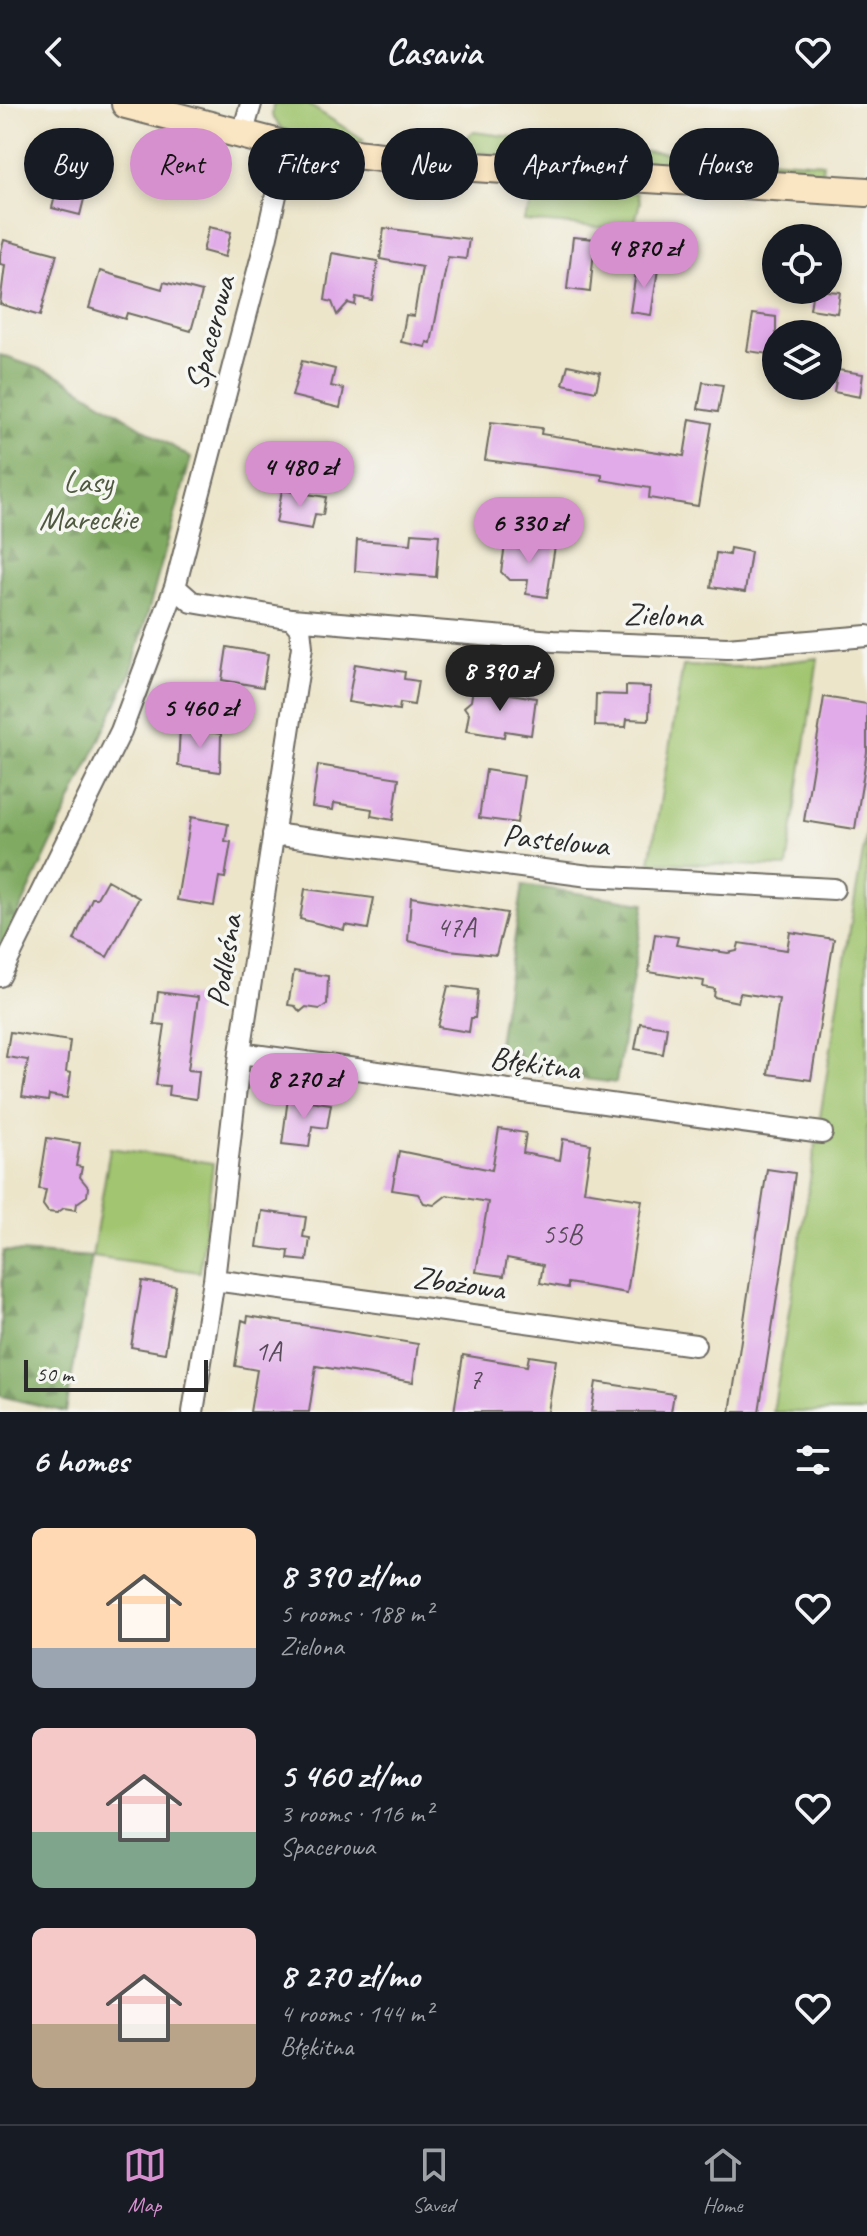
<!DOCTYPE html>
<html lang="en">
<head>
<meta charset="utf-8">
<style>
	body { margin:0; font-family:Caveat,sans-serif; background:#20242c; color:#f1f3f6; height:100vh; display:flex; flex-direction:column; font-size:30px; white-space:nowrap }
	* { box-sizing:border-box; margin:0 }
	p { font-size:26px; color:#9ea1a6 }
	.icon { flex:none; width:44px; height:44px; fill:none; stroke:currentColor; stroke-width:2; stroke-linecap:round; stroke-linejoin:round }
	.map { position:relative; height:1308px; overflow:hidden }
	.sheet { display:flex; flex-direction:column; background:#171b24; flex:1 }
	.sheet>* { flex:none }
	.top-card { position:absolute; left:24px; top:24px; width:820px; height:72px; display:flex; gap:16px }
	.controls { position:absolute; left:762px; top:120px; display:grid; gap:16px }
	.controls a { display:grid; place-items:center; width:80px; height:80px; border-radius:50%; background:#171b24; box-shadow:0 4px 12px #0003; font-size:40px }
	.scale { position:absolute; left:24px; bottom:20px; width:184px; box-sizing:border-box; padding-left:8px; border:4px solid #2b2b2b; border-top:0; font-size:22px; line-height:28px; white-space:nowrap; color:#2b2b2b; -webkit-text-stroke:6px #f6f6f2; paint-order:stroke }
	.price { position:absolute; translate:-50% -68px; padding:0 18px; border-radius:28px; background:#d690ce; color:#111; font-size:26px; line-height:52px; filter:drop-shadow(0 2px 4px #0008) }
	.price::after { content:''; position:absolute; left:50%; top:48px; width:24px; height:18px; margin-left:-12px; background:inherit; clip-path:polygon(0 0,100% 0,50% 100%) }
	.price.active { background:#222; color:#fff }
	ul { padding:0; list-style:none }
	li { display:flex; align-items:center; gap:24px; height:200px; padding:0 32px }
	li span { display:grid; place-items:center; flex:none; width:224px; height:160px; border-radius:12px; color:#555 }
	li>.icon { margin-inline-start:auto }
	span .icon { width:96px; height:96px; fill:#fffc; stroke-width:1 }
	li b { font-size:34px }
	h2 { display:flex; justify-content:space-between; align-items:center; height:96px; padding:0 32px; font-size:34px }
	.chip { padding:0 28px; border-radius:36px; background:#171b24; box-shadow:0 4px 12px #0003; font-size:28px; line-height:72px }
	.chip.active { background:#d690ce; color:#111 }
	header { display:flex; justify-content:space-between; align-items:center; height:104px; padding:0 32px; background:#171b24; font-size:36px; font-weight:700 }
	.tab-bar { display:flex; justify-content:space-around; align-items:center; height:112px; border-top:2px solid #363941; background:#171b24; font-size:22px; color:#9ea1a6 }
	.tab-bar a { display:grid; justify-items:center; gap:4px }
	.tab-bar .active { color:#d690ce }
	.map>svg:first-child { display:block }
	.grass { fill:#a1c56f; stroke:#66784d; stroke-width:2 }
	.forest { fill:url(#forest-firs); stroke:#566a46; stroke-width:2 }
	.building { fill:#e1abe9 }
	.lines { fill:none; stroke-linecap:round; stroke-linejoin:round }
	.street-casing { stroke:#6f6c63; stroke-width:24 }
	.secondary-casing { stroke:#6f6c63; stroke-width:32 }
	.street { stroke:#fff; stroke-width:20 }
	.secondary { stroke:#fbe6c3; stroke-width:28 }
	.labels { text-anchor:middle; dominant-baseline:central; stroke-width:7; stroke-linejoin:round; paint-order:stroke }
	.number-label { font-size:28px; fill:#584b5a }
	.street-label { font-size:32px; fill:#2b2b2b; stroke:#f6f6f2 }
	.park-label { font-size:32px; fill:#4e593f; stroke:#f6f6f2 }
</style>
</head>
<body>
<header><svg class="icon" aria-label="back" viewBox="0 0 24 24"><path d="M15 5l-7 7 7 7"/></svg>Casavia<svg class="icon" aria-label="heart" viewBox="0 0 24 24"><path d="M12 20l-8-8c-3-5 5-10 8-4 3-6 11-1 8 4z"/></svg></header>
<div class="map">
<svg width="867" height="1308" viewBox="0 0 867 1308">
	<defs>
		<pattern id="forest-firs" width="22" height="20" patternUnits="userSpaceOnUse" patternTransform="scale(2)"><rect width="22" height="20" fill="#80aa62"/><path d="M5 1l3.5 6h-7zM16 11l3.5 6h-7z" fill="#698b51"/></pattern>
	</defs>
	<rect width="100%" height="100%" fill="#f6f6f2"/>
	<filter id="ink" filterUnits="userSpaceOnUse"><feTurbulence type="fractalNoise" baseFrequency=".0125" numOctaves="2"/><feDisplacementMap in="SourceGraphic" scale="16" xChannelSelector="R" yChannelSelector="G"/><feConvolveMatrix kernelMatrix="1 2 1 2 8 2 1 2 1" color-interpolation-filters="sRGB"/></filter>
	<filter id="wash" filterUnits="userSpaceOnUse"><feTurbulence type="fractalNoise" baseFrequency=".006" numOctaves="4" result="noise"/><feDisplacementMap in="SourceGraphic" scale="32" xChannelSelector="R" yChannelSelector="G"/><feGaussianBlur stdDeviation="1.8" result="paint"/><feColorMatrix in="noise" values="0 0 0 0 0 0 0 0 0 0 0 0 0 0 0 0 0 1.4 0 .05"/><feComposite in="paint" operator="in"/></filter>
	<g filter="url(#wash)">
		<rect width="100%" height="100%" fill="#ece5ca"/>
		<path class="grass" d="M273 0H307L364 36 359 39 283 26 272 12Z
			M473 28 521 34 522 47 505 52 467 47 469 31Z
			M558 38 623 46 622 54C604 63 575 58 556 52Z
			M642 47 744 54 739 66 645 59Z
			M763 55 823 59 822 69 818 72 771 69 764 63Z
			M564 83 637 89 640 98 633 126 523 117 536 92Z
			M818 554 787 763 650 758 683 562 743 563Z
			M867 726V1308H773L853 806Z
			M110 1044 213 1059 200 1168 92 1153Z"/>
		<path class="forest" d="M0 251 58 271 191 354 131 569 0 849Z
			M523 781 645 799 616 979 494 964Z
			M3 1147 92 1153 66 1308 0 1292Z"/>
		<g id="blocks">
			<path class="building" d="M63 60 91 67 80 111 52 104Z
				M209 123 231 128 225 153 203 147Z
				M384 124 469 135 466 155 448 153 431 239 427 238 426 243 401 238 406 211 414 212 422 163 380 155Z
				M573 133 595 135 590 188 567 185Z
				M4 136 57 150 40 212 0 200 5 161 0 160V151Z
				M332 149 378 157 372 196 356 193 355 201 348 199 337 211 332 198 325 196Z
				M637 162 658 165 651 211 630 208Z
				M100 167 162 185 164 178 202 188 191 227 127 209 125 215 89 204Z
				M813 186 840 188 837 209 810 205Z
				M753 210 776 213V251L747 247Z
				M302 257 335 265 331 282 344 285 340 304 292 292Z
				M568 261 600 268 596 287 563 280Z
				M838 266 863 270 860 293 834 288Z
				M703 278 723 281 718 308 698 305Z
				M690 315 712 319 698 402 649 394 650 384 602 376V371L485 356 491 318 542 324 541 330 684 352Z
				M282 386 326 393 323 411 315 410 312 425 276 419Z
				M412 429 439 431 436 473 355 467 357 436 411 440Z
				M506 434 555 442 547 493 526 490 528 476H509L501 468Z
				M730 444 751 448 745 488 711 483 716 449 729 451Z
				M227 543 268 550 263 583 222 576Z
				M355 560 405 568 404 575 418 577 414 601 400 599 399 606 348 598Z
				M626 582 650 583 649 616 627 615 626 623 595 622 596 590 626 591Z
				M473 584 536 594 531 631 505 627 504 633 466 627 469 610 464 603 471 597Z
				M824 593 867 600V648L855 725 804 717Z
				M180 623 221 630 220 668 178 662Z
				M318 661 399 674 393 716 371 712 372 705 334 699 333 706 312 703Z
				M486 666 524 672 517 719 479 714Z
				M191 713 228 720 225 737 231 738 225 774 219 773 214 802 177 796Z
				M107 776 139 794 107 853 74 836 92 794H97Z
				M305 785 374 794 368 825 345 821 344 826 300 815Z
				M411 793 507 809 496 851 449 846 408 837Z
				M790 828 834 835 811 976 768 970 779 895 740 889 738 898 714 893 715 885 703 883 704 877 649 868 655 830 678 833 676 841 728 849 737 847 739 839 787 846Z
				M294 867 328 872 327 900 320 905 306 903 300 908 295 902 288 901Z
				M448 882 478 886 475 914H471L469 928 438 923Z
				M158 888 198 893 188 966 199 967 196 995 168 991 169 982 156 981 165 921 154 920Z
				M640 919 667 923 663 950 635 945Z
				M10 928 70 937 66 968 71 969 67 994 49 991 48 997 22 993 28 956 6 953Z
				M288 994 331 1000 327 1024 312 1022 309 1043 282 1040Z
				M499 1025 526 1029 523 1049 560 1056 563 1035 591 1040 584 1087 642 1096 627 1189 568 1179V1184L540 1179 543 1161 507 1154 504 1172 476 1168 488 1098 447 1091 434 1101 424 1099 418 1090 392 1086 399 1047 492 1066Z
				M47 1034 80 1039 76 1062 82 1063 80 1073 88 1083 87 1092 77 1099 76 1106 64 1104 57 1109 48 1108 43 1101 46 1086 39 1085Z
				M767 1065 795 1069 789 1116 759 1308H730Z
				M262 1107 306 1113 303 1133 310 1134 307 1157 288 1155 289 1147 257 1143Z
				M142 1177 176 1182 165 1249 131 1243Z
				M248 1212 418 1240 413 1278 316 1262 309 1308H250L257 1266 235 1262 242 1216 247 1218Z
				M463 1251 527 1262 529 1252 556 1256 548 1308H454Z
				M596 1278 674 1290 671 1308H591Z"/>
		</g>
	</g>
	<g filter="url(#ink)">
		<use href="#blocks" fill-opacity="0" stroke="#6f6c63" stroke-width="2"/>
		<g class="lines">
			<defs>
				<path id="street" d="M242 31 251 0
					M175 483 192 498 292 515 553 537 727 544 867 532
					M273 730 589 772 834 785
					M0 872 121 627 175 483 266 136 287 42
					M240 949 822 1029
					M214 1176 695 1241
					M193 1308 214 1176 240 949 302 543 300 524 292 515"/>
				<path id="secondary" d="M126 0 287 42 458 62 867 88"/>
			</defs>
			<use href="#street" class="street-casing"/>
			<use href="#secondary" class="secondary-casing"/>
			<use href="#street" class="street"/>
			<use href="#secondary" class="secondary"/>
		</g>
	</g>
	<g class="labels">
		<g class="number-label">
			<text x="456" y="822">47A</text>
			<text x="562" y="1129">55B</text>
			<text x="268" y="1246">1A</text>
			<text x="475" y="1274">7</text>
		</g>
		<g class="street-label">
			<text transform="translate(210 229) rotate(-75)">Spacerowa</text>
			<text transform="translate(663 511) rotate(2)">Zielona</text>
			<text transform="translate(556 736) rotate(6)">Pastelowa</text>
			<text transform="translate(224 857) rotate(-81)">Podleśna</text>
			<text transform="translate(535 959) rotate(8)">Błękitna</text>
			<text transform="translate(459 1179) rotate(8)">Zbożowa</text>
		</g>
		<g class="park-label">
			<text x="88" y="377">Lasy<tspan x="88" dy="37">Mareckie</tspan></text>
		</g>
	</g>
</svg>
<div class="controls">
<a><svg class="icon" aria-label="locate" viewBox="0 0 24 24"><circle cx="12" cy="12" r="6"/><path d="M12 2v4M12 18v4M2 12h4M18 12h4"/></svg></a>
<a><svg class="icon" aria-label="layers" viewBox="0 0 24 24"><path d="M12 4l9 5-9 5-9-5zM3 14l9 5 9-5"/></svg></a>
</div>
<div class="scale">50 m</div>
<b class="price" style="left:644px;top:186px">4 870 zł</b>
<b class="price" style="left:300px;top:405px">4 480 zł</b>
<b class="price" style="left:529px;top:461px">6 330 zł</b>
<b class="price active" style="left:500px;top:609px">8 390 zł</b>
<b class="price" style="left:200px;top:646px">5 460 zł</b>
<b class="price" style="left:304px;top:1017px">8 270 zł</b>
<div class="top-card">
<a class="chip">Buy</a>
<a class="chip active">Rent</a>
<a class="chip">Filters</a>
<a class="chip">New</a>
<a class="chip">Apartment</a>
<a class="chip">House</a>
</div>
</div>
<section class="sheet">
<h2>6 homes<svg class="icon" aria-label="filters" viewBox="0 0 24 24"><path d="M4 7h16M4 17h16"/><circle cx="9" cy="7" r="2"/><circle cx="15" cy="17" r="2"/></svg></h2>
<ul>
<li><span style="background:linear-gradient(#ffd9b3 75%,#9aa5b1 0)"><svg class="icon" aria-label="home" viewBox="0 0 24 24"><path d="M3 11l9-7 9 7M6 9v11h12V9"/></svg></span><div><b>8 390 zł/mo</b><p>5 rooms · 188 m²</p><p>Zielona</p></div><svg class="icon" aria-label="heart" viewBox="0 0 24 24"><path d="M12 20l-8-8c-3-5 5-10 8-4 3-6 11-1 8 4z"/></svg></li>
<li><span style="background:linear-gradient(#f6c9c9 65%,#7fa58c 0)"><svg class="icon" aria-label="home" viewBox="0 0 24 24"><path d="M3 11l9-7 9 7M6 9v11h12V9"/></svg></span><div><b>5 460 zł/mo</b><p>3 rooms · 116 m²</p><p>Spacerowa</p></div><svg class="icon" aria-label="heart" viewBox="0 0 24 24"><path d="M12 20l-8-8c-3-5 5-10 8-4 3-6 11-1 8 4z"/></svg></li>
<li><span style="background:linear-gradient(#f6c9c9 60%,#b9a48a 0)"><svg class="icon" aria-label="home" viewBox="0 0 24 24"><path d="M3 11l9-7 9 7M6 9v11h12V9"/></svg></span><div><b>8 270 zł/mo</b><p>4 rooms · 144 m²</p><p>Błękitna</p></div><svg class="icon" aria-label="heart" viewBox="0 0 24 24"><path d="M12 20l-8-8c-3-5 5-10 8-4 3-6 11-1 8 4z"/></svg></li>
</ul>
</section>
<nav class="tab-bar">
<a class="active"><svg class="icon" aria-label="map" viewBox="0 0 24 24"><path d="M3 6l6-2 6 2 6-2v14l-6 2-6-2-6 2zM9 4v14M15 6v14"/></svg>Map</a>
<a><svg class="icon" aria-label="saved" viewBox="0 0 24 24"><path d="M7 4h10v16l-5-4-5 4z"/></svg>Saved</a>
<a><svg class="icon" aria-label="home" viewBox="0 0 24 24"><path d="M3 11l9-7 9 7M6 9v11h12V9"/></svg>Home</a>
</nav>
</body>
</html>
